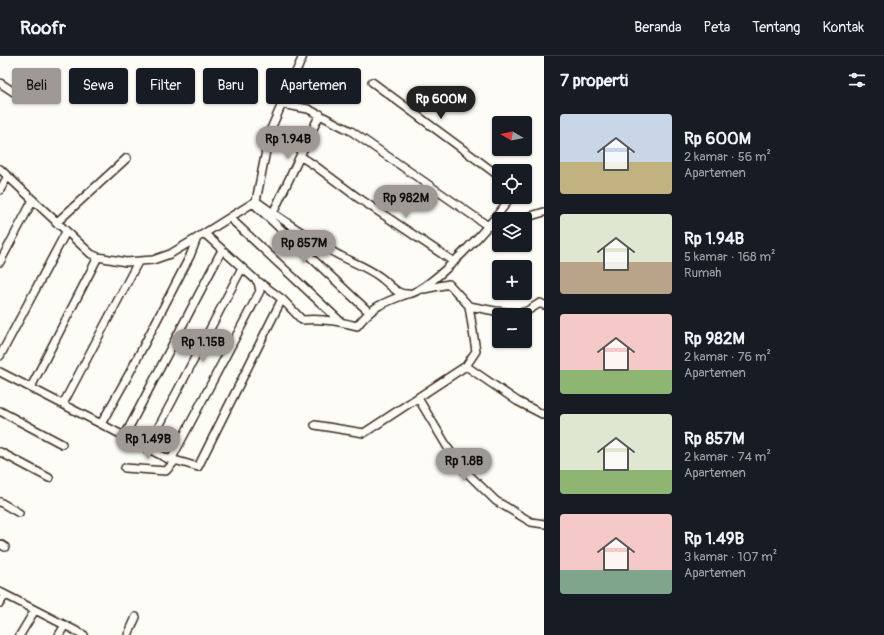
<!DOCTYPE html>
<html lang="id">
<head>
<meta charset="utf-8">
<style>
	body { margin:0; font-family:Pangolin,sans-serif; background:#20242c; color:#f1f3f6; height:100vh; display:flex; flex-direction:column; font-size:15px; white-space:nowrap }
	* { box-sizing:border-box; margin:0 }
	p { font-size:13px; color:#9ea1a6 }
	.icon { flex:none; width:22px; height:22px; fill:none; stroke:currentColor; stroke-width:2; stroke-linecap:round; stroke-linejoin:round }
	.map { position:relative; flex:1; overflow:hidden }
	.details { display:flex; flex-direction:column; background:#171b24; width:340px }
	.details>* { flex:none }
	.hud { position:absolute; left:12px; top:12px; width:380px; height:36px; display:flex; gap:8px }
	.needle { width:26px; rotate:280deg }
	.tools { position:absolute; left:492px; top:60px; display:grid; gap:8px }
	.tools a { display:grid; place-items:center; width:40px; height:40px; border-radius:4px; background:#171b24; box-shadow:0 1px 3px #0004; font-size:20px }
	.price { position:absolute; translate:-50% -34px; padding:0 9px; border-radius:14px; background:#9f9995; color:#111; font-size:13px; line-height:26px; filter:drop-shadow(0 1px 2px #0008) }
	.price::after { content:''; position:absolute; left:50%; top:24px; width:12px; height:9px; margin-left:-6px; background:inherit; clip-path:polygon(0 0,100% 0,50% 100%) }
	.price.on { background:#222; color:#fff }
	ul { padding:0; list-style:none }
	li { display:flex; align-items:center; gap:12px; height:100px; padding:0 16px }
	li span { display:grid; place-items:center; flex:none; width:112px; height:80px; border-radius:4px; color:#555 }
	li>.icon { margin-inline-start:auto }
	span .icon { width:48px; height:48px; fill:#fffc; stroke-width:1 }
	li b { font-size:17px }
	h2 { display:flex; justify-content:space-between; align-items:center; height:48px; padding:0 16px; font-size:17px }
	.tag { padding:0 14px; border-radius:4px; background:#171b24; box-shadow:0 1px 3px #0004; font-size:14px; line-height:36px }
	.tag.on { background:#9f9995; color:#111 }
	header { display:flex; align-items:center; gap:24px; box-sizing:border-box; height:56px; padding:0 20px; background:#171b24; border-bottom:1px solid #363941 }
	header strong { font-size:19px }
	nav { display:flex; gap:22px; margin-inline-start:auto; font-size:14px }
	main { display:flex; flex:1; min-height:0 }
	.map>svg:first-child { display:block }
	.lines { fill:none; stroke-linecap:round; stroke-linejoin:round }
	.street-casing { stroke:#3b2a1e; stroke-width:10 }
	.street { stroke:#fdfcf7; stroke-width:7 }
</style>
</head>
<body>
<header>
<strong>Roofr</strong>
<nav><a>Beranda</a><a>Peta</a><a>Tentang</a><a>Kontak</a></nav>
</header>
<main>
<div class="map">
<svg width="544" height="579" viewBox="0 0 544 579">
	<rect width="100%" height="100%" fill="#fdfcf7"/>
	<filter id="ink" filterUnits="userSpaceOnUse"><feTurbulence type="fractalNoise" baseFrequency=".025" numOctaves="2"/><feDisplacementMap in="SourceGraphic" scale="8" xChannelSelector="R" yChannelSelector="G"/><feConvolveMatrix kernelMatrix="1 2 1 2 8 2 1 2 1" color-interpolation-filters="sRGB"/></filter>
	<g filter="url(#ink)">
		<g class="lines">
			<defs>
				<path id="street" d="M372 26 499 120
					M0 27 17 38 52 37
					M282 48 308 53 351 75 488 170 499 171
					M300 100 314 109 357 141 454 206
					M0 113 33 144
					M0 134 8 120
					M256 145C281 163 308 181 335 197 349 205 367 211 380 221 389 227 396 239 408 238 430 236 499 162 510 141
					M253 147 369 256
					M273 157 320 58
					M230 162 341 266
					M521 163 544 156
					M56 167 127 102
					M0 206 33 144 91 198 98 201 126 206 153 204 170 198 197 182 256 145 270 75 303 0
					M424 233 449 228 469 250 495 255 519 257 527 255 540 247 544 249
					M282 243 302 264C321 262 339 265 357 270 374 249 383 247 407 238
					M0 300 66 176
					M466 310 476 295 469 250
					M0 316 101 368 129 318 190 200 197 182
					M31 331 98 201
					M418 342 451 397 463 413 496 445 531 466 544 468
					M63 348 138 206
					M0 355 62 388
					M101 368 168 403H171L173 400 260 235 258 226 205 178
					M315 369 364 377 466 310 517 345 544 359
					M124 381 222 194
					M147 393 242 212
					M0 396 49 422
					M171 403 198 411 282 243 259 226
					M125 412 166 415 175 405
					M0 446 19 457
					M0 488 5 491
					M0 536 84 579
					M0 547 5 539
					M20 579 35 554
					M59 579 65 569
					M128 579 136 561"/>
			</defs>
			<use href="#street" class="street-casing"/>
			<use href="#street" class="street"/>
		</g>
	</g>
</svg>
<div class="tools">
<a><svg class="needle" viewBox="-14 -14 28 28"><path d="M0-13l5 13h-10z" fill="#e53935"/><path d="M0 13l5-13h-10z" fill="#9ea1a6"/></svg></a>
<a><svg class="icon" aria-label="locate" viewBox="0 0 24 24"><circle cx="12" cy="12" r="6"/><path d="M12 2v4M12 18v4M2 12h4M18 12h4"/></svg></a>
<a><svg class="icon" aria-label="layers" viewBox="0 0 24 24"><path d="M12 4l9 5-9 5-9-5zM3 14l9 5 9-5"/></svg></a>
<a>+</a>
<a>−</a>
</div>
<b class="price on" style="left:441px;top:64px">Rp 600M</b>
<b class="price" style="left:288px;top:104px">Rp 1.94B</b>
<b class="price" style="left:406px;top:163px">Rp 982M</b>
<b class="price" style="left:304px;top:208px">Rp 857M</b>
<b class="price" style="left:203px;top:307px">Rp 1.15B</b>
<b class="price" style="left:148px;top:404px">Rp 1.49B</b>
<b class="price" style="left:464px;top:426px">Rp 1.8B</b>
<div class="hud">
<a class="tag on">Beli</a>
<a class="tag">Sewa</a>
<a class="tag">Filter</a>
<a class="tag">Baru</a>
<a class="tag">Apartemen</a>
</div>
</div>
<section class="details">
<h2>7 properti<svg class="icon" aria-label="filters" viewBox="0 0 24 24"><path d="M4 7h16M4 17h16"/><circle cx="9" cy="7" r="2"/><circle cx="15" cy="17" r="2"/></svg></h2>
<ul>
<li><span style="background:linear-gradient(#c9d6e8 60%,#c2b280 0)"><svg class="icon" aria-label="home" viewBox="0 0 24 24"><path d="M3 11l9-7 9 7M6 9v11h12V9"/></svg></span><div><b>Rp 600M</b><p>2 kamar · 56 m²</p><p>Apartemen</p></div></li>
<li><span style="background:linear-gradient(#dfe7d0 60%,#b9a48a 0)"><svg class="icon" aria-label="home" viewBox="0 0 24 24"><path d="M3 11l9-7 9 7M6 9v11h12V9"/></svg></span><div><b>Rp 1.94B</b><p>5 kamar · 168 m²</p><p>Rumah</p></div></li>
<li><span style="background:linear-gradient(#f6c9c9 70%,#8fb573 0)"><svg class="icon" aria-label="home" viewBox="0 0 24 24"><path d="M3 11l9-7 9 7M6 9v11h12V9"/></svg></span><div><b>Rp 982M</b><p>2 kamar · 76 m²</p><p>Apartemen</p></div></li>
<li><span style="background:linear-gradient(#dfe7d0 70%,#8fb573 0)"><svg class="icon" aria-label="home" viewBox="0 0 24 24"><path d="M3 11l9-7 9 7M6 9v11h12V9"/></svg></span><div><b>Rp 857M</b><p>2 kamar · 74 m²</p><p>Apartemen</p></div></li>
<li><span style="background:linear-gradient(#f6c9c9 70%,#7fa58c 0)"><svg class="icon" aria-label="home" viewBox="0 0 24 24"><path d="M3 11l9-7 9 7M6 9v11h12V9"/></svg></span><div><b>Rp 1.49B</b><p>3 kamar · 107 m²</p><p>Apartemen</p></div></li>
</ul>
</section>
</main>
</body>
</html>
